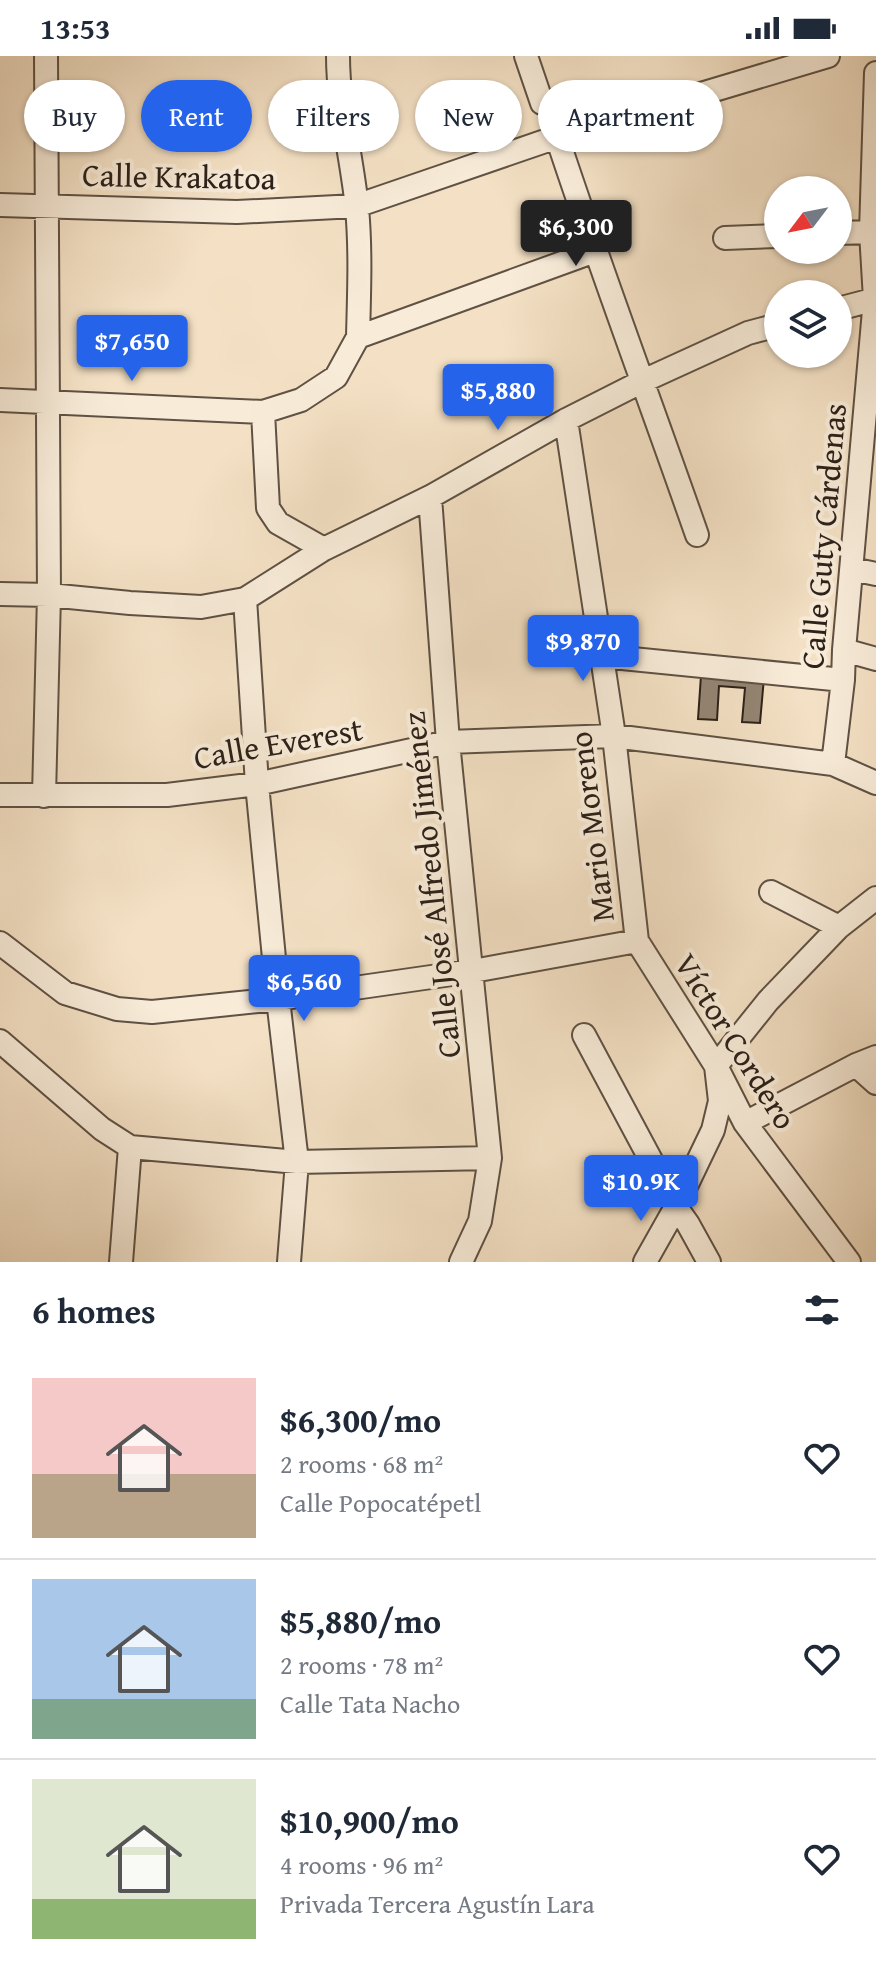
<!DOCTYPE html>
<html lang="en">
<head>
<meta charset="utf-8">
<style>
	body { margin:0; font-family:"Gentium Book Plus",serif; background:#f6f6f7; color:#1f2937; height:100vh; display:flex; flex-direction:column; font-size:30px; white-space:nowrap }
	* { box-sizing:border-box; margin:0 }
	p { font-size:26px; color:#747a83 }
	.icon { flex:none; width:44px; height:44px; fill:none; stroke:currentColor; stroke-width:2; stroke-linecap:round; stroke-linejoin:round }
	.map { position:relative; height:1206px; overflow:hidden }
	.drawer { display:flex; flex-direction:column; background:#fff; flex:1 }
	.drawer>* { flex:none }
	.guide { position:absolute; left:24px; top:24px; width:828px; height:72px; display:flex; gap:16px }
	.needle { width:52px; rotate:238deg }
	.controls { position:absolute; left:764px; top:120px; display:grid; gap:16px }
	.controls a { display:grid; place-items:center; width:88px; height:88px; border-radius:50%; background:#fff; box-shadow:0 2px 6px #0004; font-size:40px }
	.price { position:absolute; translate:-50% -68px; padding:0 18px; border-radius:8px; background:#2563eb; color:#fff; font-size:26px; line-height:52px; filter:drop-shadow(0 2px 4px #0008) }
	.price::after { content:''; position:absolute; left:50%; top:48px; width:24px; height:18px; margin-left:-12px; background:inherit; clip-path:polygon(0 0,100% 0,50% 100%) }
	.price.active { background:#222; color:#fff }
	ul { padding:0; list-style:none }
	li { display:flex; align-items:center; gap:24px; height:200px; padding:0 32px }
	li+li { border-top:2px solid #e0e1e3 }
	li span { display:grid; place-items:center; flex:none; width:224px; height:160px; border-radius:0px; color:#555 }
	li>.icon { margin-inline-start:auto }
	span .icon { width:96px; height:96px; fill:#fffc; stroke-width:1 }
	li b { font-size:34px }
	h2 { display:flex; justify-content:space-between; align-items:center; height:96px; padding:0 32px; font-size:34px }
	.tag { padding:0 28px; border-radius:36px; background:#fff; box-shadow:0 2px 6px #0004; font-size:28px; line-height:72px }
	.tag.active { background:#2563eb; color:#fff }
	.status { display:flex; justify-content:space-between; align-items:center; height:56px; padding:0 40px; background:#fff; direction:ltr }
	.status svg { height:22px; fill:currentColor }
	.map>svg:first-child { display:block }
	.building { fill:#948572; stroke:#2d2119; stroke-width:2 }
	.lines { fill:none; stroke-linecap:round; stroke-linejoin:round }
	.minor-casing { stroke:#5f5144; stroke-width:26 }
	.minor { stroke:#f8ecd9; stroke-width:22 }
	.labels { text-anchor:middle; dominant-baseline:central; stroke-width:8; stroke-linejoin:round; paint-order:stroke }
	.street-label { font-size:32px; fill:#2d2119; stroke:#f8ecd9 }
</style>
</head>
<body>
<div class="status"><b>13:53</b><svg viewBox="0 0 49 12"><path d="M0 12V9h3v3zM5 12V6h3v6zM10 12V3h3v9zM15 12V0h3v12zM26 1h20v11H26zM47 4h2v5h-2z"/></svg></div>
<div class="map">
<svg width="876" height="1206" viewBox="0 0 876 1206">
	<rect width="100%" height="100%" fill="#f4e1c5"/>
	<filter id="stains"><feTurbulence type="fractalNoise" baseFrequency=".0025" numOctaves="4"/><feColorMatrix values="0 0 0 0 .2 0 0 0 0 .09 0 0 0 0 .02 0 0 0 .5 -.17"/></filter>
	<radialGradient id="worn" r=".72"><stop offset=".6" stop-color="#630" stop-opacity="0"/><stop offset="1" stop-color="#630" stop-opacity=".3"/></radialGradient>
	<path class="building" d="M702 605 765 610 760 667 742 666 745 632 719 630 717 664 698 663Z"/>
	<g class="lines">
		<defs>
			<path id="minor" d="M338 0C338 51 352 101 357 152 361 195 359 238 358 281
				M526 0 542 47
				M557 81C601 215 651 347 697 479
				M0 149 237 156 356 150 557 81 828 0
				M838 177 871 176
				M725 182 778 180
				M838 253 876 243
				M0 344 263 356 301 344 336 321 358 281 595 195
				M263 356 268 452 278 467 324 493
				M566 364 614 680 637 885 716 1010 745 1067 849 1206
				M430 441 448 686 490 1102 480 1165 461 1206
				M852 513 876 518
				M0 538 49 539 130 547 201 551 245 543 324 493 430 441 566 364 643 325 748 277 778 269
				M245 543 257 728 278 943 297 1106 289 1206
				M844 594 876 603
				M602 600 843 624
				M833 708 843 624 844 594 875 243 871 176 876 17
				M0 739H167L257 728 448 686 614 680 833 708 876 727
				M44 740 49 539 46 0
				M771 836 839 871
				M0 887 65 937 117 953 152 956 278 943 473 915 637 885
				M584 979 676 1151 688 1168 709 1206
				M0 985 102 1073 130 1091 297 1106 490 1102
				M856 1009 876 1027
				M745 1067 856 1009 876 1001
				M121 1206 130 1091
				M645 1206 676 1151 713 1074 720 1045 716 1010 768 945 839 871 876 842"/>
		</defs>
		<use href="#minor" class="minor-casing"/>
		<use href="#minor" class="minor"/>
	</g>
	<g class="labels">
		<g class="street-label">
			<text transform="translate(179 120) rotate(1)">Calle Krakatoa</text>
			<text transform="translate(823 480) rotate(-85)">Calle Guty Cárdenas</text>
			<text transform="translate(278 687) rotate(-10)">Calle Everest</text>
			<text transform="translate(591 771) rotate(-97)">Mario Moreno</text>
			<text transform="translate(431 829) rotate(-96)">Calle José Alfredo Jiménez</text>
			<text transform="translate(736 985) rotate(58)">Víctor Cordero</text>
		</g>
	</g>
	<rect width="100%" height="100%" filter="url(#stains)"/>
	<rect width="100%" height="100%" fill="url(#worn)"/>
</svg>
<div class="controls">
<a><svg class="needle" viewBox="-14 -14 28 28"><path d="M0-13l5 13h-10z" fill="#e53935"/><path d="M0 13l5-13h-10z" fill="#747a83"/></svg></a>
<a><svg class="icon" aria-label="layers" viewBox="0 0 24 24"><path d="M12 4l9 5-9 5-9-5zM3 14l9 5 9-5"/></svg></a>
</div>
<b class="price active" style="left:576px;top:212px">$6,300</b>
<b class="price" style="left:132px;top:327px">$7,650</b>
<b class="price" style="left:498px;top:376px">$5,880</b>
<b class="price" style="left:583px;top:627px">$9,870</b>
<b class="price" style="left:304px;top:967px">$6,560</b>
<b class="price" style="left:641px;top:1167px">$10.9K</b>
<div class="guide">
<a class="tag">Buy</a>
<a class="tag active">Rent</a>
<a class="tag">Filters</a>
<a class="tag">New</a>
<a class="tag">Apartment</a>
</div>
</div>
<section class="drawer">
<h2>6 homes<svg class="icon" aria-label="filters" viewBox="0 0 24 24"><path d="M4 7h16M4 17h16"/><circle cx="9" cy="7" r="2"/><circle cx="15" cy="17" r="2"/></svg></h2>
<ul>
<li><span style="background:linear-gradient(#f6c9c9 60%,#b9a48a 0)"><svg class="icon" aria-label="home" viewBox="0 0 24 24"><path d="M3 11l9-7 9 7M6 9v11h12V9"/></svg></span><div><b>$6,300/mo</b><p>2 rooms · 68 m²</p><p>Calle Popocatépetl</p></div><svg class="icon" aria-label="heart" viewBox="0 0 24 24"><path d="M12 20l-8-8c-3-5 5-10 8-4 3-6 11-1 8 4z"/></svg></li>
<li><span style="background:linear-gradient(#a9c7e8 75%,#7fa58c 0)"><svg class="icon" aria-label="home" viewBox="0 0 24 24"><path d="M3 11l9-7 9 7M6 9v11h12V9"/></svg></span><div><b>$5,880/mo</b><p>2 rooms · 78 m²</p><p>Calle Tata Nacho</p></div><svg class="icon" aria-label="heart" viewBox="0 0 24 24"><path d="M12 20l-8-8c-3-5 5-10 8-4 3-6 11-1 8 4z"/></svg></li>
<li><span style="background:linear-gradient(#dfe7d0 75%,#8fb573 0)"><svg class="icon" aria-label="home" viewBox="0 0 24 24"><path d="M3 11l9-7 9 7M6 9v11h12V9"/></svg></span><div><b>$10,900/mo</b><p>4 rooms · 96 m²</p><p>Privada Tercera Agustín Lara</p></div><svg class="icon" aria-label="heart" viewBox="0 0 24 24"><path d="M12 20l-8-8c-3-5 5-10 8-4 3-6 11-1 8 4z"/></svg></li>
</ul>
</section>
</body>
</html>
